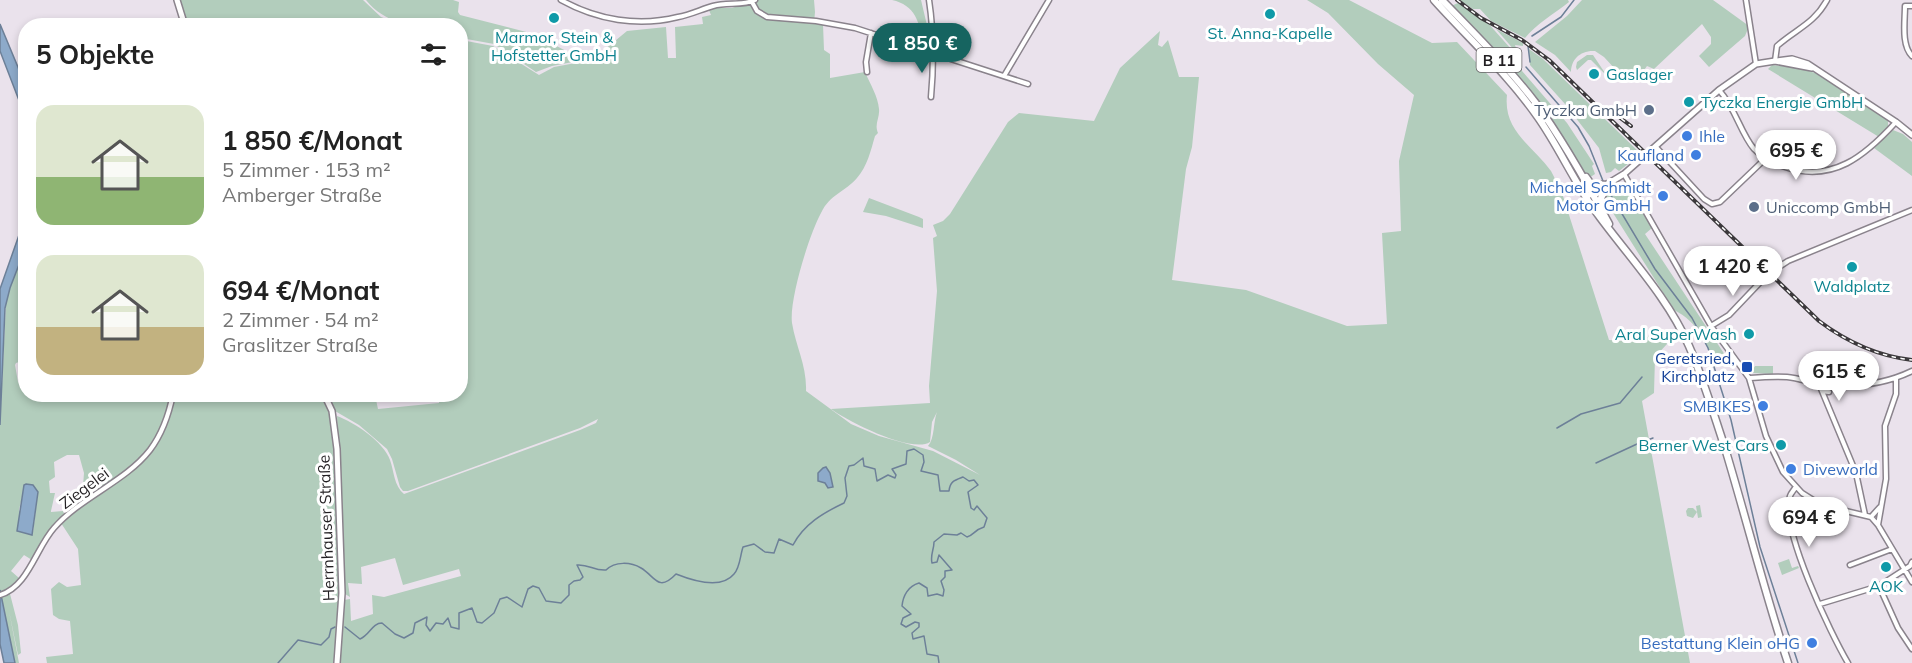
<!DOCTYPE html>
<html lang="de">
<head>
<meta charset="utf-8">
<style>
	body { margin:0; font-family:Mulish,sans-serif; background:#f6f6f6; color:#222; height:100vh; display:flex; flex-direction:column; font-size:22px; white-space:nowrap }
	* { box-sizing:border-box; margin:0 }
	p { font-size:20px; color:#767676 }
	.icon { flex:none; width:33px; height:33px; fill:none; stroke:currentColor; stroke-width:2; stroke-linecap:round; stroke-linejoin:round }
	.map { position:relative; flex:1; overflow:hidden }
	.drawer { position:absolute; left:18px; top:18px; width:450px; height:384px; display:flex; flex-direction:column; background:#fff; border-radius:24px; box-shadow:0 3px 9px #0003 }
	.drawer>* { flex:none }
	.price { position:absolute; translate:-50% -51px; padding:0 14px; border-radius:21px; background:#fff; color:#222; font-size:20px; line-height:39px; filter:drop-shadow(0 2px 3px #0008) }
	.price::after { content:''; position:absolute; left:50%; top:36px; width:18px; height:14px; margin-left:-9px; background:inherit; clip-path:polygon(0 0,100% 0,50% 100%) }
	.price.on { background:#166460; color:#fff }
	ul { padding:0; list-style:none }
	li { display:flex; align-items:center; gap:18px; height:150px; padding:0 18px }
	li span { display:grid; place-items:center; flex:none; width:168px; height:120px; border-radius:18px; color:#555 }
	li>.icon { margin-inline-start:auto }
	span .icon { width:72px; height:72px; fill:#fffc; stroke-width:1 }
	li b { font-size:26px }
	h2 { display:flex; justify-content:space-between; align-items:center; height:72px; padding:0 18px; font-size:26px }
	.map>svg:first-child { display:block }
	.green { fill:#b2cdbc; fill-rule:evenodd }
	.water { fill:#8daaca; stroke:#6d8098; stroke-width:1.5 }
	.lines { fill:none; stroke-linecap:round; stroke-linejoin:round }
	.stream { stroke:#6d8098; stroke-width:1.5 }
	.street-casing { stroke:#8a838c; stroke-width:7 }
	.secondary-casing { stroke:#8a838c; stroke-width:8 }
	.primary-casing { stroke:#8a838c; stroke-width:9 }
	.street { stroke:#fff; stroke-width:4 }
	.secondary { stroke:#fff; stroke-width:5 }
	.primary { stroke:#fff; stroke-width:6 }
	.rail-casing { stroke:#3c393c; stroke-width:4 }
	.rail { stroke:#fff; stroke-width:1.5; stroke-dasharray:4.5; stroke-linecap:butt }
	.culture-dot { fill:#0f9aa8; stroke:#fff; stroke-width:2 }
	.service-dot { fill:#5c6f8a; stroke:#fff; stroke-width:2 }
	.shop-dot { fill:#3f7fe0; stroke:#fff; stroke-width:2 }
	.transit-dot { fill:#1a4fb4; stroke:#fff; stroke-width:2 }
	.labels { text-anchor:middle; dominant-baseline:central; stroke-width:6; stroke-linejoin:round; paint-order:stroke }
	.shield { fill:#fff; stroke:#646264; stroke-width:1.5 }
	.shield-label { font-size:15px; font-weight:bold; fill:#221f22 }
	.culture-label { font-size:16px; fill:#0d838f; stroke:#fff }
	.service-label { font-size:16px; fill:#4e5e75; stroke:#fff; text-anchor:end }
	.shop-label { font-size:16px; fill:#366cbe; stroke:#fff; text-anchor:end }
	.transit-label { font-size:16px; fill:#164399; stroke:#fff; text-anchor:end }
	.street-label { font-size:16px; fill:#221f22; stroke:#fff }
</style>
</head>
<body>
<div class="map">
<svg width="1912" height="663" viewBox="0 0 1912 663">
	<rect width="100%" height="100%" fill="#eae2ec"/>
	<path class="green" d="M179 0H363L381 17 401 25H188Z
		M366 0H453L459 2 458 12 460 15 534 34 583 60 552 66 536 72 494 44 461 38 460 26C425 26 390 30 366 0Z
		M755 0H814L815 12 814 23 823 24 824 50 830 54V78L865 72C870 84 878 96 879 109 880 118 874 124 878 133L875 136C871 150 867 167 857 178 845 192 830 194 821 213 809 235 789 300 792 323 796 347 807 366 806 391L851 424 879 436 933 451 980 475 956 460 928 446C935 438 933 422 937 412L932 422 930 442C912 454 847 421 831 409L930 403 929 386 937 291 933 238 937 236 933 225 943 221 950 214 1008 122 1019 113 1094 121 1120 68 1160 31 1158 45 1162 47 1168 40 1179 77H1199L1192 147 1186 169 1172 280 1246 290 1347 326 1387 324 1382 233 1401 231 1399 161 1414 95 1378 64 1328 13 1307 0H1349L1432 43 1457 42 1507 95C1503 131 1533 146 1551 171 1555 178 1558 186 1562 193L1609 340 1638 342 1660 330 1667 344 1655 357 1654 393 1642 401 1690 663H338L344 600 350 599 351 621 373 614 372 595 384 597 461 576 459 569 403 585 395 558 361 567 362 584 348 583 350 597 345 594 337 416C354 422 384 442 390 460 394 471 394 486 404 494L580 430 596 423 598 419 580 428 408 491H403L400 487 392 459 387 449 359 425 335 411 326 395H375L378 409 439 403V395L460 394 461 40 493 46 539 75 554 67 592 60 627 31 666 27 668 58H676L675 27 703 24 702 17 711 15 708 8H732ZM824 467 829 471 833 487 828 488 825 483 818 481V473Z
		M892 0H921L930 38 931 43 928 47 922 43C920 22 915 5 892 0Z
		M1459 0H1568L1569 2C1555 13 1535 25 1525 38L1491 21 1480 9H1473Z
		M1582 0H1713L1749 26 1745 36 1709 67 1699 56 1711 44V37L1702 24 1654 69 1647 66C1643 73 1633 77 1627 82L1604 57 1595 51C1580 50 1571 60 1571 72L1555 55 1535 42 1567 16Z
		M1458 3 1487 22 1520 59 1522 71 1567 123 1594 164 1592 166 1595 174 1589 178 1584 172 1549 115 1504 62 1451 6Z
		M1496 29 1523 43V46L1515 45 1516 48 1515 51Z
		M1529 49 1543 59 1641 154 1619 171 1615 168 1611 172 1606 173 1599 148 1565 104 1530 65Z
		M1587 55H1593L1607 76 1591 60H1588L1577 70 1576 67 1577 62Z
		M1772 65 1800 68 1821 75 1888 119V127L1879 137 1768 69Z
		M1893 130 1903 134 1912 142V176L1874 148Z
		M1624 182 1652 228 1645 234 1727 358 1716 366C1705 341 1699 323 1674 310L1603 197Z
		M869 198 919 217 923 219V228L886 216 863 212Z
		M25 249V360L16 363 15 365 18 382 25 387 26 394 171 395C158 449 138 461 95 493L92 486H83L84 473 79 455H67L54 462 55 477 49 481 50 493H55L51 511V512L63 511 65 516 48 533 32 560 24 555 11 571 19 578 9 590 18 625 21 653 18 655 9 611 19 663H15L0 590V425L6 303 10 288ZM25 484 38 492 33 532 19 510Z
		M1755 366H1773V374L1751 373Z
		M174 395H322L334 424 341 588 335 663H47L46 657 73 654 70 621 59 619 53 615 51 589 59 582 67 587 81 585 78 549 61 523 137 465 157 442Z
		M1700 505 1702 517 1698 518 1697 512 1693 518 1687 516 1686 511 1688 508H1693L1697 512 1696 506Z
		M1789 559 1792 568 1798 566 1799 568 1782 575 1778 563Z"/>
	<path class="water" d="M0 24 25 84V116L0 51Z
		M25 218V249L10 288 5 308 0 425V289Z
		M823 468 826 467 830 473 833 487 828 488 825 483 818 481V473Z
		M26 484 33 485 38 492 32 535 17 531 24 485Z
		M0 590 15 663H4L0 644Z"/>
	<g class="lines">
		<path class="stream" d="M1532 36 1561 17 1574 0
			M1528 46 1530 62
			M1526 67 1578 127 1589 146 1603 181
			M1609 192 1655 269 1692 318 1708 348 1731 420 1760 547 1798 663
			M1557 428 1581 414 1620 403 1642 377
			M1596 463 1637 444 1653 438
			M345 627 360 639C370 635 372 623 382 623L395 634 404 638 413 633 415 623 427 617 426 625 430 631 436 623 443 624 448 618 451 627 459 629V613L472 608 477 622 482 623 494 613 500 599 507 597 522 607 528 589 533 586 539 588 546 601 561 603 569 595V585L574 581 580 580 583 577 577 565C589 564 594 571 606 570 615 561 631 562 641 568 655 576 658 593 676 574 691 580 721 590 734 574 740 568 740 556 743 547L754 544 765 552 774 553 779 539 793 545C804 524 823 513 844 503L847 496 845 478 849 466 854 465 863 458 864 466 875 469 877 481 888 475 895 478 896 475 892 469 906 464 907 451 914 449 923 455 924 462 921 471 938 475 940 491H949C950 481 955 480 963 477L969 481 974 480 978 485 968 492 971 508 974 510 977 506 987 518 984 527C974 530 974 535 967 537L961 533 957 535 944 534 934 542C934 550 930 555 932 563L937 562 939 555 952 570 945 571V577L941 581 944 590 943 596 937 594 928 596 927 588 919 583C908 586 903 596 902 606L911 614 903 618 901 624 906 627 915 622 919 623V627L912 633 913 639 924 636 927 654 938 656 939 663
			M278 663 298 640 321 645 329 637 331 629 335 627"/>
		<defs>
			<path id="street" d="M561 0C597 20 638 27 678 17 690 15 702 9 713 6 727 2 743 6 755 0
				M929 0C934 33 934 63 931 97
				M1746 0 1756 64
				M752 2 757 11 767 17 816 21 855 28 1028 84
				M1912 6H1905C1905 21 1901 45 1912 56
				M1775 61 1777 46C1796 29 1814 24 1827 0
				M867 72 866 62 871 33
				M1004 76 1049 0
				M1719 90C1736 109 1740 132 1754 149 1763 159 1773 163 1785 167 1833 183 1865 156 1896 122
				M1656 147 1704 199 1712 204 1720 202 1765 159
				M1624 174 1711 326 1749 378 1766 436 1783 472 1802 493 1821 505 1871 517 1878 525 1912 582
				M1711 326 1729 315 1768 274 1788 261 1912 210
				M1749 378C1762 377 1774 376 1787 377 1798 378 1809 382 1820 384 1852 388 1883 385 1912 371
				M1819 384 1856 473 1865 515
				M1822 391 1829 392
				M1795 488C1794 490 1791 493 1790 496 1779 527 1831 634 1848 663
				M1871 517 1880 507
				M1878 525 1886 479 1885 426 1896 394V379
				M1850 565 1892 549
				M1879 586 1898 628 1912 649
				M0 595C28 587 36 548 54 528 81 497 125 482 150 450 162 434 169 414 173 394
				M1820 604 1879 586 1910 566 1912 562"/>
			<path id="secondary" d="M177 0 185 26
				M1777 61 1792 59 1808 64 1896 122 1912 135
				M1586 197 1624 174 1719 90 1756 64 1775 61 1812 68
				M324 394 332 411 337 449 342 593 337 663"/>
			<path id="primary" d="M1434 0C1469 39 1507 73 1537 116 1560 148 1575 185 1599 216 1630 258 1668 298 1689 346 1703 378 1713 412 1724 445 1746 517 1764 591 1788 663
				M1442 0C1474 33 1507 66 1535 102 1563 140 1587 183 1609 224
				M1586 177 1591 184 1608 185
				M1604 210 1601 198 1608 185"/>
		</defs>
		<use href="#street" class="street-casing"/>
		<use href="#secondary" class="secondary-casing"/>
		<use href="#primary" class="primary-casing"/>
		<use href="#street" class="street"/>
		<use href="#secondary" class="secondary"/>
		<use href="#primary" class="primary"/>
		<defs>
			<path id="rail" d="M1457 0 1481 18 1522 40 1549 60 1819 321C1847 342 1877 356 1912 360
				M1607 108 1631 126"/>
		</defs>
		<use href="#rail" class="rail-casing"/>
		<use href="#rail" class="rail"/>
	</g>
	<g class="culture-dot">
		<circle cx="1270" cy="14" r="6"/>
		<circle cx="554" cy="18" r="6"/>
		<circle cx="1594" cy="74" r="6"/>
		<circle cx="1689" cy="102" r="6"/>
		<circle cx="1852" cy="267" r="6"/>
		<circle cx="1749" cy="334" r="6"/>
		<circle cx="1781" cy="445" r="6"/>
		<circle cx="1886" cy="567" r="6"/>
	</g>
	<g class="service-dot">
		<circle cx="1649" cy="110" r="6"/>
		<circle cx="1754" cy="207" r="6"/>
	</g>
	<g class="shop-dot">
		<circle cx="1687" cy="136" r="6"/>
		<circle cx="1696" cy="155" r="6"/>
		<circle cx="1663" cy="196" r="6"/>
		<circle cx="1763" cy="406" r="6"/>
		<circle cx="1791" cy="469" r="6"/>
		<circle cx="1812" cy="643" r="6"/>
	</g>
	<rect class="transit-dot" x="1741" y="361" width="12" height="12" rx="3"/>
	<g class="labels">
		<rect class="shield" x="1476.5" y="48" width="45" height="24" rx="4.5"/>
		<g class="shield-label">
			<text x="1499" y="60">B 11</text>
		</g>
		<g class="culture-label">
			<text x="1270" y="33">St. Anna-Kapelle</text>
			<text x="554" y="37">Marmor, Stein &amp;<tspan x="554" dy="18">Hofstetter GmbH</tspan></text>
			<text x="1606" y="74" text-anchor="start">Gaslager</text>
			<text x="1701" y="102" text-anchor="start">Tyczka Energie GmbH</text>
			<text x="1852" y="286">Waldplatz</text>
			<text x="1737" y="334" text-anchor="end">Aral SuperWash</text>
			<text x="1769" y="445" text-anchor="end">Berner West Cars</text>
			<text x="1886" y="586">AOK</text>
		</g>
		<g class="service-label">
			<text x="1637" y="110">Tyczka GmbH</text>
			<text x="1766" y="207" text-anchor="start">Uniccomp GmbH</text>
		</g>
		<g class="shop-label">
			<text x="1699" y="136" text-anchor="start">Ihle</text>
			<text x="1684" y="155">Kaufland</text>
			<text x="1651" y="187">Michael Schmidt<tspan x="1651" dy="18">Motor GmbH</tspan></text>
			<text x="1751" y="406">SMBIKES</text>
			<text x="1803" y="469" text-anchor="start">Diveworld</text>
			<text x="1800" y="643">Bestattung Klein oHG</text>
		</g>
		<g class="transit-label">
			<text x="1735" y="358">Geretsried,<tspan x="1735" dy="18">Kirchplatz</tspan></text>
		</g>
		<g class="street-label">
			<text transform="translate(84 488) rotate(-37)">Ziegelei</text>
			<text transform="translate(326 528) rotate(-92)">Herrnhauser Straße</text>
		</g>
	</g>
</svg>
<b class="price on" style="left:922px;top:74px">1 850 €</b>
<b class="price" style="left:1796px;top:181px">695 €</b>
<b class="price" style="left:1733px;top:297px">1 420 €</b>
<b class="price" style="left:1839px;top:402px">615 €</b>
<b class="price" style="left:1809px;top:548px">694 €</b>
<section class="drawer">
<h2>5 Objekte<svg class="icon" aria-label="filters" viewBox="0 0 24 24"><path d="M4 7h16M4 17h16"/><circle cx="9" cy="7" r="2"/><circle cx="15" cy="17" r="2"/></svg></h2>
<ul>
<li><span style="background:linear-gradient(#dfe7d0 60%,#8fb573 0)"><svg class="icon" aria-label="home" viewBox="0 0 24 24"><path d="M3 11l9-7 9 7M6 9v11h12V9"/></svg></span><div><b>1 850 €/Monat</b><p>5 Zimmer · 153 m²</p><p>Amberger Straße</p></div></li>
<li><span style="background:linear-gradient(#dfe7d0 60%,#c2b280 0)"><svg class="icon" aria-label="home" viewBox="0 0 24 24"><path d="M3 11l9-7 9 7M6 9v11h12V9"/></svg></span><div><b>694 €/Monat</b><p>2 Zimmer · 54 m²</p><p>Graslitzer Straße</p></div></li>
</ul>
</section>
</div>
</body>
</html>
